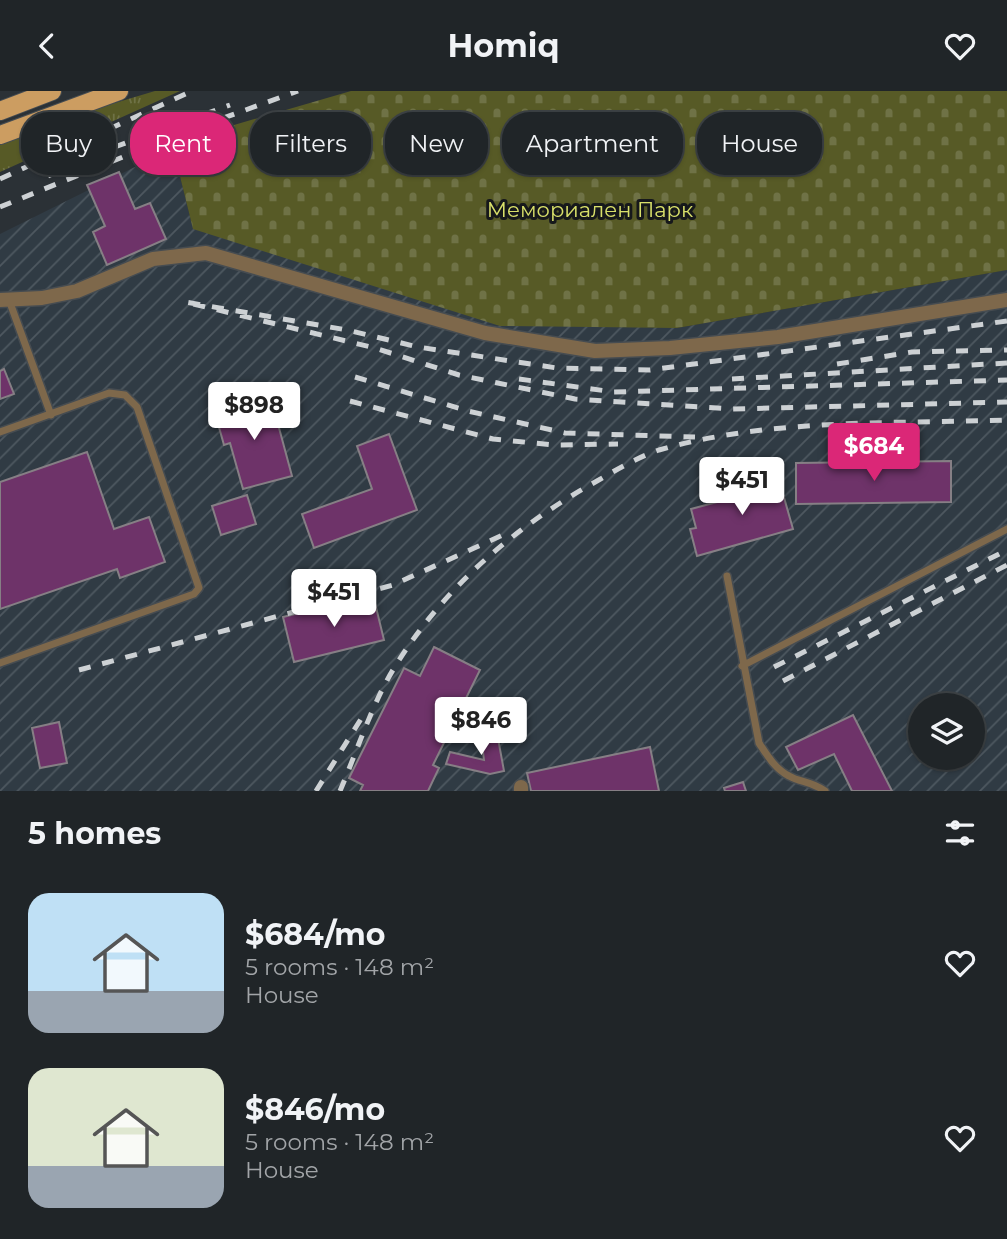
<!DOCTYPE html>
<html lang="en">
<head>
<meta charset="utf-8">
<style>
	body { margin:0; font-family:Montserrat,sans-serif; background:#282d30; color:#f1f3f6; height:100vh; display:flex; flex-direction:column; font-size:26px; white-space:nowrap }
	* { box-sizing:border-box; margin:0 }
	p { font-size:23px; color:#a2a5a8 }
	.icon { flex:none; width:38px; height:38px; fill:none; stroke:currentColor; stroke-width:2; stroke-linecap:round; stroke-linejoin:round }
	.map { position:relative; height:700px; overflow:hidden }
	.drawer { display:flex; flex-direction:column; background:#202528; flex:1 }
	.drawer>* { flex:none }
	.banner { position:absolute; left:21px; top:21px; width:966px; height:63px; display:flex; gap:14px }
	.tools { position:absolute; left:908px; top:602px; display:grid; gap:14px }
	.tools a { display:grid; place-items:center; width:77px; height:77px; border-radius:50%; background:#202528; box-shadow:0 2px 5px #0004,0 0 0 2px #3d4245; font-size:35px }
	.price { position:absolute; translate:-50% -60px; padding:0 16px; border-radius:7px; background:#fff; color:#222; font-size:23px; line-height:46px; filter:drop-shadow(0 2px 4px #0008) }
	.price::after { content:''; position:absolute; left:50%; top:42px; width:21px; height:16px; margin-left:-10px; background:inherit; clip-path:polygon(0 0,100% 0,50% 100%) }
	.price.current { background:#db2777; color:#fff }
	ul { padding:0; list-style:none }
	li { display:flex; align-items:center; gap:21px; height:175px; padding:0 28px }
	li span { display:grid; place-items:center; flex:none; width:196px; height:140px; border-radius:21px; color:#555 }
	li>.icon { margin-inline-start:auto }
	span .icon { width:84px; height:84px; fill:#fffc; stroke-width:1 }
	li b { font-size:30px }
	h2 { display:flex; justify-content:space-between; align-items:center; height:84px; padding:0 28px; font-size:30px }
	.pill { padding:0 24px; border-radius:28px; background:#202528; box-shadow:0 2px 5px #0004,0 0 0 2px #3d4245; font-size:24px; line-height:63px }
	.pill.current { background:#db2777; color:#fff }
	header { display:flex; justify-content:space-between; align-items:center; height:91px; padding:0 28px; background:#202528; font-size:32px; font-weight:700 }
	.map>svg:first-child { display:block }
	.industrial { fill:url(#industrial-furrows); fill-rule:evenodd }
	.grass { fill:url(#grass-tufts) }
	.cemetery { fill:url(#cemetery-stones) }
	.building { fill:#6e3369; stroke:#867f85; stroke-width:2 }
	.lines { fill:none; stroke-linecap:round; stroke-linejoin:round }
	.service-casing { stroke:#464c51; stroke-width:10 }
	.minor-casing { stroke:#464c51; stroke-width:17 }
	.primary-casing { stroke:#464c51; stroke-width:20 }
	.service { stroke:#7e684b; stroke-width:7 }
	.minor { stroke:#7e684b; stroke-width:14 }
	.primary { stroke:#cc9d61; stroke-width:18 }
	.rail { stroke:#cdd1d4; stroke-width:5; stroke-dasharray:12 12; stroke-linecap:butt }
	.labels { text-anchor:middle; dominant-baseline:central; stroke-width:6; stroke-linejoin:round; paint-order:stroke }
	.park-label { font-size:21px; fill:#d9e06a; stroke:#16181b }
</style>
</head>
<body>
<header><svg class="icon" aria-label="back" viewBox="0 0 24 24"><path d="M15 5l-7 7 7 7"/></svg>Homiq<svg class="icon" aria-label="heart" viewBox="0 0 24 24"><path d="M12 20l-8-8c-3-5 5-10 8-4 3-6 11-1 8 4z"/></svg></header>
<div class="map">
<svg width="1007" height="700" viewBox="0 0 1007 700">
	<defs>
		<pattern id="industrial-furrows" width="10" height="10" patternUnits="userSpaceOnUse" patternTransform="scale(1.75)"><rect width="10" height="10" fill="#303b44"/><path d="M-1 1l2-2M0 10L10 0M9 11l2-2" fill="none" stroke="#4e5860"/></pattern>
		<pattern id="grass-tufts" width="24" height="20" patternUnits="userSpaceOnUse" patternTransform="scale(1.75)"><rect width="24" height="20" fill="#575a26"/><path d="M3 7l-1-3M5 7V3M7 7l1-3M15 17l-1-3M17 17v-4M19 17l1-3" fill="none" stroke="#6f7246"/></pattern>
		<pattern id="cemetery-stones" width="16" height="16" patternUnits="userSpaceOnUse" patternTransform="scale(1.75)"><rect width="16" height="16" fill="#575a26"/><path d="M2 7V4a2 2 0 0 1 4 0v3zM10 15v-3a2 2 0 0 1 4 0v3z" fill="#6f7246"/></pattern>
	</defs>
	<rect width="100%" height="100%" fill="#2b3136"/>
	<path class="industrial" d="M173 57 193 138 677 237 1007 179V700H0V143ZM920 614H973V667H920Z"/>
	<path class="grass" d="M155 0H180L0 81V53L58 29Z"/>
	<path class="cemetery" d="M351 0H1007V179L677 237 500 235 193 138 173 57 234 34Z"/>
	<path class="building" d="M119 81 135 118 150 112 166 148 107 174 93 141 105 135 87 94Z
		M4 278 14 303 0 308V280Z
		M238 308 241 319 272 311 292 385 243 398 230 352 224 354 213 315Z
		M389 343 417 419 314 457 302 423 372 398 357 355Z
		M87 361 114 438 149 426 165 471 120 487 117 478 0 518V391Z
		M951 370V411L796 413V372Z
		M775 375 793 438 697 465 690 438 696 437 691 418 762 399 757 380Z
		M247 404 256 433 221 444 212 415Z
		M373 504 384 549 294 571 283 526Z
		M434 556 480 579 433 674 439 677 428 700H360L363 694 349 687 404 577 420 585Z
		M853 624 892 700H852L834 663 798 679 786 656Z
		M59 631 67 672 40 677 32 637Z
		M497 642 504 680 490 683 446 673 450 661 484 669 481 645Z
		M650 656 659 700H531L527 682Z
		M743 691 746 700H725L724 697Z"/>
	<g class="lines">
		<defs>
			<path id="service" d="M9 209 51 324
				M0 341 109 302 125 304 137 316 199 497 194 503 0 572
				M727 485 759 652C767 664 775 678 789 685 801 692 809 689 825 700
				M742 575 1007 438"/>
			<path id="minor" d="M0 209 42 207 77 200 153 168 206 162 485 242 595 260 670 257 778 246 1007 209
				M521 696V700"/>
			<path id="primary" d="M0 20 52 0
				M0 44 119 0"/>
		</defs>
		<use href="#service" class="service-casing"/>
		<use href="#minor" class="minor-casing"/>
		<use href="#primary" class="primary-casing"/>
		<use href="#service" class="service"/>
		<use href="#minor" class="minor"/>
		<use href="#primary" class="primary"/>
		<path class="rail" d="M48 85 101 61 230 14
			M0 88 192 0
			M0 116 182 42 298 0
			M1007 230 650 279 557 277 418 256 347 239 185 211 375 257 459 284 575 308 733 318 1007 311
			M837 273 912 261 1007 259
			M355 286 468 320 565 342 695 346
			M519 288 614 301 1007 289
			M732 288 1007 272
			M350 310 493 348 554 354 618 353
			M774 576 1007 459
			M79 579 393 494 505 443
			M783 590 1007 474
			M316 700 366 620
			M340 700C357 660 373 610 396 574 445 495 516 435 597 390 616 379 638 366 659 359 770 327 892 333 1007 329"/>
	</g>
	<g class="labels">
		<g class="park-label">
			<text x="590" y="118">Мемориален Парк</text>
		</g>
	</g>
</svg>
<div class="tools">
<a><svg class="icon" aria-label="layers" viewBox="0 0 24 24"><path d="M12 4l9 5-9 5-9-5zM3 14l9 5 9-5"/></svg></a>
</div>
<b class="price" style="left:254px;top:351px">$898</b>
<b class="price current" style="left:874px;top:392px">$684</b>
<b class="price" style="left:742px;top:426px">$451</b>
<b class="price" style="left:334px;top:538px">$451</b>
<b class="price" style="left:481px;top:666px">$846</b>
<div class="banner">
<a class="pill">Buy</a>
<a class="pill current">Rent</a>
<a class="pill">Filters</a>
<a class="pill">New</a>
<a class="pill">Apartment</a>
<a class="pill">House</a>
</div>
</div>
<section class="drawer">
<h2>5 homes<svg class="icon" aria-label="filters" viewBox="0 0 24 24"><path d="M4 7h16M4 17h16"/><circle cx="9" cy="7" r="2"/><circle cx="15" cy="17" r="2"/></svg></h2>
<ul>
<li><span style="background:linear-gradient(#bfe0f5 70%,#9aa5b1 0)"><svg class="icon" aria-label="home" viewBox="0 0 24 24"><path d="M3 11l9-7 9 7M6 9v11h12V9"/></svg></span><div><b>$684/mo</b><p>5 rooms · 148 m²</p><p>House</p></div><svg class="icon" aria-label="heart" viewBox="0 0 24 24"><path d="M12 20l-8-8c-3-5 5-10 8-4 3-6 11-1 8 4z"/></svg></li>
<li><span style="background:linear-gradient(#dfe7d0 70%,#9aa5b1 0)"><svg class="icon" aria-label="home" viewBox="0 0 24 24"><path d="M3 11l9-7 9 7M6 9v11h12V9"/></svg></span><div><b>$846/mo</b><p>5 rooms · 148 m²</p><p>House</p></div><svg class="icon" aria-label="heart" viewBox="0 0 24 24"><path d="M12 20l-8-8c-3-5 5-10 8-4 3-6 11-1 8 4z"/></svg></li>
</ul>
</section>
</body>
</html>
